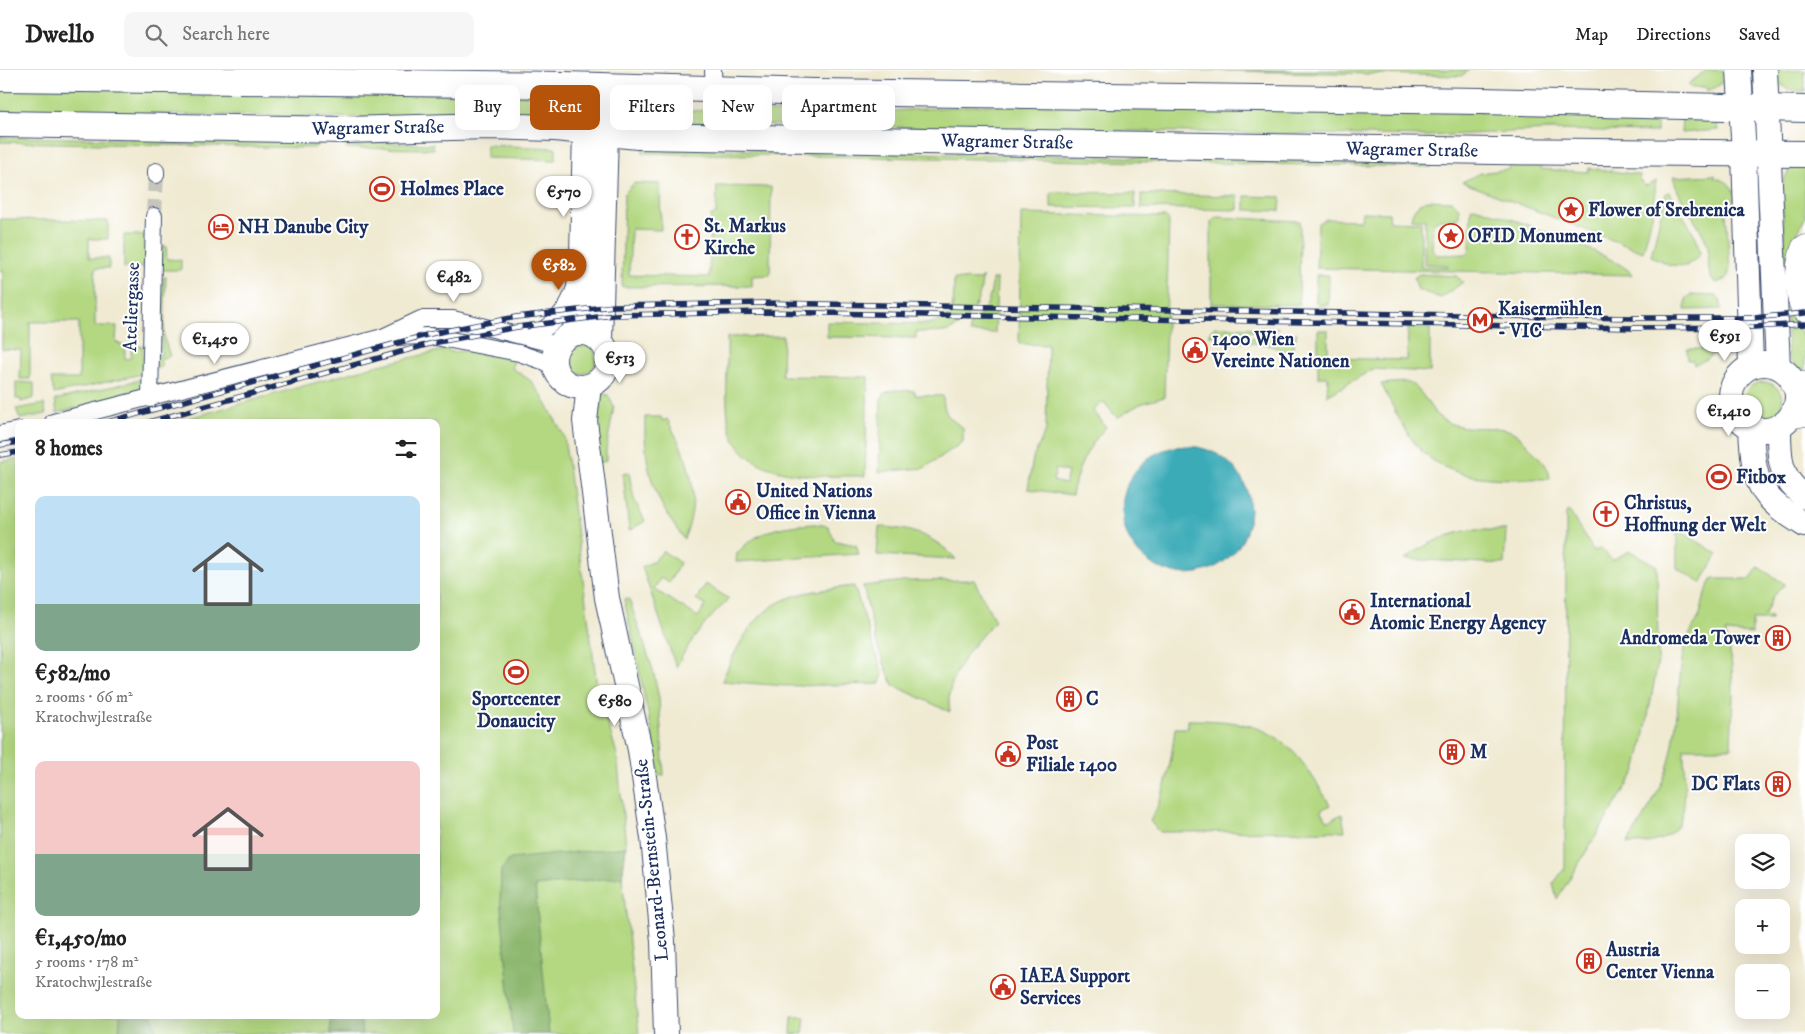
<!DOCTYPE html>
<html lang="en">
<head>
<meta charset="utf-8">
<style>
	body { margin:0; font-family:"IM FELL DW Pica",serif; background:#f6f6f6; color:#222; height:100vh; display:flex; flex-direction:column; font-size:19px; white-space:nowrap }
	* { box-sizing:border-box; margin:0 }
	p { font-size:16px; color:#767676 }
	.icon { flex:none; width:28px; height:28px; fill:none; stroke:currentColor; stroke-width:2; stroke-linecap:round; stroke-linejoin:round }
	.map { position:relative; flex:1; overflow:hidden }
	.details { position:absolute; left:15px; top:349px; width:425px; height:600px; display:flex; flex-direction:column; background:#fff; border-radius:10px; box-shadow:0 5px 20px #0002 }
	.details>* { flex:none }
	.hud { position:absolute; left:455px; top:15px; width:475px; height:45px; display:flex; gap:10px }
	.controls { position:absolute; left:1735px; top:764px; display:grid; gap:10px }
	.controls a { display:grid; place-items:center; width:55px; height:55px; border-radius:10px; background:#fff; box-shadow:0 5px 20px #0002; font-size:25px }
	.price { position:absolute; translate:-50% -42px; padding:0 11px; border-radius:18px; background:#fff; color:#222; font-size:16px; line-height:32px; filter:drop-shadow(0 1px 2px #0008) }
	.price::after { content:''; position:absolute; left:50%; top:30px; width:15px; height:11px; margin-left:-8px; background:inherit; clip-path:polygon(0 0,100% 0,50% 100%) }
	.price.current { background:#b45309; color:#fff }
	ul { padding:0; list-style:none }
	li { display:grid; align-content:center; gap:10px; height:265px; padding:0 20px }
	li span { display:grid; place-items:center; height:155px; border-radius:10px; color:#555 }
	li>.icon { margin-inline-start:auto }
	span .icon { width:90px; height:90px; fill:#fffc; stroke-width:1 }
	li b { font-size:21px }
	h2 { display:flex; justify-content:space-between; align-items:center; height:60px; padding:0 20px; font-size:21px }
	.chip { padding:0 18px; border-radius:10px; background:#fff; box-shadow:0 5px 20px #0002; font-size:18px; line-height:45px }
	.chip.current { background:#b45309; color:#fff }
	header { display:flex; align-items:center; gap:30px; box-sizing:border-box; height:70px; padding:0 25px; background:#fff; border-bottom:1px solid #e0e0e0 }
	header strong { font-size:24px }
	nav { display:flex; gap:28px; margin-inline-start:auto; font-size:18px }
	.search { width:350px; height:45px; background:#f6f6f6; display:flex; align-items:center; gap:12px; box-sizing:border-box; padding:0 18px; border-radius:10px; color:#767676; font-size:19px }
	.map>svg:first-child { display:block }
	.green { fill:#b3d881; stroke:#678470; fill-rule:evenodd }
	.forest { fill:#8eb86f; stroke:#547466 }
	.water { fill:#3aabb7; stroke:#2a6d8a }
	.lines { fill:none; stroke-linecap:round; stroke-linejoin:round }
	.minor-tunnel { stroke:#c5c5bb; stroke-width:16; stroke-dasharray:16 8; stroke-linecap:butt }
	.minor-casing { stroke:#3b4b6f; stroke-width:18 }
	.secondary-casing { stroke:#3b4b6f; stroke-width:26 }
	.primary-casing { stroke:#3b4b6f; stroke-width:28 }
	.motorway-casing { stroke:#3b4b6f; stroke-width:29 }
	.minor { stroke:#fff; stroke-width:16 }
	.secondary { stroke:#fff; stroke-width:24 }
	.primary { stroke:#fff; stroke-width:26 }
	.motorway { stroke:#fff; stroke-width:28 }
	.rail-casing { stroke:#1b2f5e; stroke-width:5.5 }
	.rail { stroke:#fff; stroke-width:4; stroke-dasharray:11; stroke-linecap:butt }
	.labels { text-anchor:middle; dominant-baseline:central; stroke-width:4; stroke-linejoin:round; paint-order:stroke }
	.street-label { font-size:19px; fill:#1b2f5e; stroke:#fff }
	.poi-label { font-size:19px; font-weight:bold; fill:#1b2f5e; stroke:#fff; text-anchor:start }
</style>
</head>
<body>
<header>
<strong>Dwello</strong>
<div class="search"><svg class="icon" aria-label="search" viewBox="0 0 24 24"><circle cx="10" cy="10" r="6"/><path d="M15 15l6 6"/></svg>Search here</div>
<nav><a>Map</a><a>Directions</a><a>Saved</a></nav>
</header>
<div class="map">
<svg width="1805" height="964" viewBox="0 0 1805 964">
	<rect width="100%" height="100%" fill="#fff"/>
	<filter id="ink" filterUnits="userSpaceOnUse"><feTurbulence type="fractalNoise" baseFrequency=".02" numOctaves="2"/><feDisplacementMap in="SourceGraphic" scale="10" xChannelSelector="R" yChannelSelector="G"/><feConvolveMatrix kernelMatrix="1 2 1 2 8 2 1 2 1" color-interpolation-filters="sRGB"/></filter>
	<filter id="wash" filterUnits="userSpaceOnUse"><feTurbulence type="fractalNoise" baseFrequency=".0096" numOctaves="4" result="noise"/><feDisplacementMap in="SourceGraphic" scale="20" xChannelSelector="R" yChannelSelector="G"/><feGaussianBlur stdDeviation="1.12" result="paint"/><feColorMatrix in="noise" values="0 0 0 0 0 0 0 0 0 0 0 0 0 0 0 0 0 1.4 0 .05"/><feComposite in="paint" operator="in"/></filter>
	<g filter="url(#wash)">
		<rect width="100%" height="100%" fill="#f0ead2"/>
		<path class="green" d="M1193 0H1470L1461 6Z
			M1707 0H1728C1725 12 1719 17 1707 21L1706 17 1691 18 1688 14Z
			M1772 0H1805V21C1787 21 1778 17 1772 0Z
			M0 16 559 26 558 44H562V47L371 48 0 41Z
			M1003 34 1657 44V62L1549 60 1428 66 653 53 654 40 858 43Z
			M1682 47 1716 49 1718 60 1681 63Z
			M0 67 322 72 314 78 0 72Z
			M346 72 433 74 434 79 346 78Z
			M486 75 556 78V90L486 88Z
			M643 78 1433 93 1434 95 1432 97 643 83Z
			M1509 94 1541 95V99L1588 102 1589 98 1640 105V110L1646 116 1656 111 1652 146 1643 182 1462 112 1480 103 1509 99Z
			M1805 96V148L1790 177 1785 211 1793 247 1805 271V304L1797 299 1788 287 1782 114 1789 100Z
			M1715 105V108C1728 110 1734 117 1736 130H1732V137L1726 143 1730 199 1727 209 1716 213C1704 206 1711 185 1707 173 1698 150 1679 132 1673 107Z
			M634 113 660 114 661 160 631 159 629 205 709 207 711 145 716 144 717 116 771 117 770 205 752 206V216L622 217 624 124Z
			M1051 122 1135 123V138L1051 137Z
			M1669 122 1696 167 1700 183 1697 188 1686 196 1670 195 1651 186 1666 123Z
			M1141 124 1238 126V140L1141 138Z
			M1245 126 1281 127 1280 141 1245 140Z
			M1427 130 1453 131 1459 138V149H1440L1433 153 1432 179 1437 185 1467 184 1470 180 1471 139 1474 137C1497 143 1626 188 1632 205L1316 198 1318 153 1326 149 1361 150 1362 142 1389 143 1390 151 1421 152V197H1448L1447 195 1424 194 1425 150 1411 149C1412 140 1418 133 1427 130Z
			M1021 144 1165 147 1169 151 1164 327 1140 334 1117 348 1104 332 1093 340 1106 357C1087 377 1077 399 1072 425L1028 419 1033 388 1046 360 1048 275 1019 274ZM1056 399 1068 402 1065 414 1053 411Z
			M1216 147 1300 151 1299 235 1211 234V152Z
			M0 149 108 151V169H89V188H109V198H95V256H117L116 272 125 277V289L131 288V277L143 276 142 304 54 324 51 309H79V252H30V309H20L21 280 2 279 3 200H0Z
			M124 165H146L145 197 124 198Z
			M164 176H166L167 189 181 190V200H162L161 180Z
			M1419 204 1456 206 1463 212 1441 228 1418 220 1414 208Z
			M1316 205H1329L1328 235H1319L1316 232Z
			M163 207H166L164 268 170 286 160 289 162 297 155 299 156 285H161Z
			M982 207C982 229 970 254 948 261 939 264 925 262 916 262V268L827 267V252L927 254C957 248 953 237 954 209L980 210Z
			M992 209H997L995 263H970V254C986 243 992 227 992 209Z
			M1690 225 1717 226 1720 229 1722 239 1685 240 1686 229Z
			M1215 257 1279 258 1210 266V261Z
			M1408 258H1430V302L1373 299 1327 326 1328 307H1318V260H1328V288L1407 290Z
			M1297 263 1291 283 1265 274 1222 271Z
			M1728 265C1722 280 1708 289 1694 295L1693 290H1688L1687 279H1710L1711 275H1717V266Z
			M783 266 782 306 868 307 865 406C817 406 736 413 728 348 725 322 728 293 727 267Z
			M566 289a15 15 0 1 1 30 0a15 15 0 1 1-30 0Z
			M448 279 450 282 465 281 514 289 512 298 531 311 542 326 564 366 598 623 617 684 626 777 622 807 639 964H0V392L19 389V945H436V352H175L371 297Z
			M143 309 144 320 140 322 57 343 55 330Z
			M1744 331a19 19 0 1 1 38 0a19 19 0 1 1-38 0Z
			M16 312 34 313V328L21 332V329H16Z
			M1405 312C1424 316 1428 342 1445 351 1467 363 1495 353 1513 362 1521 366 1528 376 1535 383 1543 392 1549 396 1550 409 1504 408 1450 415 1417 376 1402 358 1392 334 1381 314Z
			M894 320 915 321V325L943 326C944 345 948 347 963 358V372L924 398 879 402 881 329 885 323Z
			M599 323 608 325 614 337 606 380V391L598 393 594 327Z
			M44 334 46 344 20 349 16 339Z
			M645 347H661L663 351 667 349C689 390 703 423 684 469 652 427 644 398 645 347Z
			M623 403H629L634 429 645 451 629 461Z
			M1569 441 1594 481 1601 478 1612 490 1630 481 1657 496 1658 591 1644 668 1636 701 1557 829 1553 814 1565 798 1566 443Z
			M815 454 828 456 835 471 856 475 859 484 736 492 737 483C761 458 782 456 815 454Z
			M879 457C910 458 935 466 956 489L877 485Z
			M1677 459 1718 484 1701 513 1677 498Z
			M1470 460H1506L1504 494 1405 489C1426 474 1444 465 1470 460Z
			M663 481 680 493 669 513 661 508 654 519 698 547 706 535 696 529 706 514 729 529C707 550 690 570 676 597L642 497 654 491Z
			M1758 497 1785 514 1773 526 1764 546 1771 547V550H1752V564L1725 562C1737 598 1732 640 1731 678H1684C1683 728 1698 776 1627 774 1644 747 1662 720 1670 689 1679 652 1677 615 1684 578 1686 566 1696 556 1700 544 1705 527 1703 524 1713 509H1751Z
			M974 510 995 551C973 574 943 608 950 642L893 615 877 576 863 516 904 511Z
			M854 516 883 605 879 614 786 616 722 611C735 580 753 542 786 529 808 520 832 519 854 516Z
			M624 529H629L653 600 659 628 664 705H658L651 657Z
			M1188 650C1270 650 1289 665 1330 735L1321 740 1328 751 1342 744 1345 761 1159 762 1150 751C1167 722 1171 692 1175 658H1188Z
			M792 947H805L803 964H791Z"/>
		<path class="forest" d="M626 777 622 807 535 816 549 964H513L500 828 501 800 510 789Z
			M120 945H152L157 964H119Z
			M330 945H360L362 964H331Z"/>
		<path class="water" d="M1122 440a64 64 0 1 1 128 0a64 64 0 1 1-128 0Z"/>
	</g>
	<g filter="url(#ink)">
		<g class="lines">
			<path class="minor-tunnel" d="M154 146 156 105"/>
			<defs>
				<path id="minor" d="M713 0 714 20
					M156 105V101
					M388 267 430 266 519 283 554 295
					M530 268C551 256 568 242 575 217
					M150 329 154 146
					M53 352 383 267 421 249H453L557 275
					M0 364 19 360"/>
				<path id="secondary" d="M1739 0 1744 84 1751 296
					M1765 0 1778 297
					M568 16C588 24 600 43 606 63L600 270
					M554 290a27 27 0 1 1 54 0a27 27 0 1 1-54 0Z
					M575 263 582 184 585 61C597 37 633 26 657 18
					M1731 327a33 33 0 1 1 66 0a33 33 0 1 1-66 0Z
					M589 316 585 351 607 528 640 680 653 768 663 871 666 964
					M1779 357C1779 387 1779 409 1805 427
					M1751 359C1754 413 1757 426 1805 455"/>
				<path id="primary" d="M0 8 565 15 815 22 1481 31 1805 39
					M0 54 346 60 487 56 555 58 638 66 1493 81 1805 84"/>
				<path id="motorway" d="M1805 179C1799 197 1797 221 1805 238
					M1795 314 1805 316
					M1794 344 1805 342"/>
			</defs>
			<use href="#minor" class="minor-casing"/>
			<use href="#secondary" class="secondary-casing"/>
			<use href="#primary" class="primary-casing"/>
			<use href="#motorway" class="motorway-casing"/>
			<use href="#minor" class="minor"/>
			<use href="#secondary" class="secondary"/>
			<use href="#primary" class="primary"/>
			<use href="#motorway" class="motorway"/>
			<defs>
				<path id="rail" d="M108 352 430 264 516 247 614 236 765 233 1633 248H1753L1805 243
					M149 352 433 273 517 257 614 245 765 242 1633 258 1754 257 1805 254
					M0 375 19 372
					M0 385 19 382"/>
			</defs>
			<use href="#rail" class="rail-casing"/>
			<use href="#rail" class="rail"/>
		</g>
	</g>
	<defs>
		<symbol id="stadium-ring" viewBox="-11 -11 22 22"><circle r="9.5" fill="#fff" stroke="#c8321e" stroke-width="1.5"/><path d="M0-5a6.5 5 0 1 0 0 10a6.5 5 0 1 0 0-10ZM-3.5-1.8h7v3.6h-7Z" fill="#c8321e"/></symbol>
		<symbol id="sight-ring" viewBox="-11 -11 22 22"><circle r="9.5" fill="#fff" stroke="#c8321e" stroke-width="1.5"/><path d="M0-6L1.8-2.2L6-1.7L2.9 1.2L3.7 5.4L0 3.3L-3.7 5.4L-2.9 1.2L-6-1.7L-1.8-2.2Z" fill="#c8321e"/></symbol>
		<symbol id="hotel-ring" viewBox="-11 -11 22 22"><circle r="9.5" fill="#fff" stroke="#c8321e" stroke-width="1.5"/><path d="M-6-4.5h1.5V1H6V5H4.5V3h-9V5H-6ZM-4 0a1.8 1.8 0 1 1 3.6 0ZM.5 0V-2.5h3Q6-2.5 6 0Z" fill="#c8321e"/></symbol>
		<symbol id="church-ring" viewBox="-11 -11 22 22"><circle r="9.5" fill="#fff" stroke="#c8321e" stroke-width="1.5"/><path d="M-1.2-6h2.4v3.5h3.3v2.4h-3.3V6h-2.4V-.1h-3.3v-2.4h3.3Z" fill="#c8321e"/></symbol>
		<symbol id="metro-ring" viewBox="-11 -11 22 22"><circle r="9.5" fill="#fff" stroke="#c8321e" stroke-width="1.5"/><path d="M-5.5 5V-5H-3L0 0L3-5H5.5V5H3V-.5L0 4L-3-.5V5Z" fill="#c8321e"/></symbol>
		<symbol id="civic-ring" viewBox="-11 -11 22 22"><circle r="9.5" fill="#fff" stroke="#c8321e" stroke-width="1.5"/><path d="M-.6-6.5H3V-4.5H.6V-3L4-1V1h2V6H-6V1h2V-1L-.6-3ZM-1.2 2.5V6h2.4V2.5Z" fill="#c8321e"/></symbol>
		<symbol id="building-ring" viewBox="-11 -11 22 22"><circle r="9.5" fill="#fff" stroke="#c8321e" stroke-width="1.5"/><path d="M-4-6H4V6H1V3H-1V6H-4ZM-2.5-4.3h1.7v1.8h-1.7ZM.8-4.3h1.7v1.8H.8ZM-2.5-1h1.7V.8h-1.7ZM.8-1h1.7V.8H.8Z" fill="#c8321e"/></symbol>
	</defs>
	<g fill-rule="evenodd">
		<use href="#stadium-ring" x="368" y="105" width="28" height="28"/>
		<use href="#sight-ring" x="1557" y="126" width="28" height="28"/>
		<use href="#hotel-ring" x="207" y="143" width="28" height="28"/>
		<use href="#sight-ring" x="1437" y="152" width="28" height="28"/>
		<use href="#church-ring" x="673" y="153" width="28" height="28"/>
		<use href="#metro-ring" x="1466" y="236" width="28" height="28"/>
		<use href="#civic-ring" x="1181" y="266" width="28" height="28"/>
		<use href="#stadium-ring" x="1705" y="393" width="28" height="28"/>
		<use href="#civic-ring" x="724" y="418" width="28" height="28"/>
		<use href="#church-ring" x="1592" y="430" width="28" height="28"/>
		<use href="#civic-ring" x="1338" y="528" width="28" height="28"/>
		<use href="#building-ring" x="1764" y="554" width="28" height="28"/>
		<use href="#stadium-ring" x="502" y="588" width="28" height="28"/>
		<use href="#building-ring" x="1055" y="615" width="28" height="28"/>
		<use href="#building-ring" x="1438" y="668" width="28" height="28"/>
		<use href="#civic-ring" x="994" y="670" width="28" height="28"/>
		<use href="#building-ring" x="1764" y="700" width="28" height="28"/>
		<use href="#building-ring" x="1575" y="877" width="28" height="28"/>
		<use href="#civic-ring" x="989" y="903" width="28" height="28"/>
	</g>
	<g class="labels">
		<g class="street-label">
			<text transform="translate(378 58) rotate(-1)">Wagramer Straße</text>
			<text transform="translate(1007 72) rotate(1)">Wagramer Straße</text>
			<text transform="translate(1412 80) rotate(1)">Wagramer Straße</text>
			<text transform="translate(132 237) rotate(-88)">Ateliergasse</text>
			<text transform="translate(652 790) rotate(-96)">Leonard-Bernstein-Straße</text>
		</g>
		<g class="poi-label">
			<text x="400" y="119">Holmes Place</text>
			<text x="1588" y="140">Flower of Srebrenica</text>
			<text x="704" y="156">St. Markus<tspan x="704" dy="22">Kirche</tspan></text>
			<text x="238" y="157">NH Danube City</text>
			<text x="1468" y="166">OFID Monument</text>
			<text x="1498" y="239">Kaisermühlen<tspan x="1498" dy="22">- VIC</tspan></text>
			<text x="1212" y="269">1400 Wien<tspan x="1212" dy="22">Vereinte Nationen</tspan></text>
			<text x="1736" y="407">Fitbox</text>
			<text x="756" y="421">United Nations<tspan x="756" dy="22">Office in Vienna</tspan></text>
			<text x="1624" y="433">Christus,<tspan x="1624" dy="22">Hoffnung der Welt</tspan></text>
			<text x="1370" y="531">International<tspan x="1370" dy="22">Atomic Energy Agency</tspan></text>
			<text x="1760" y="568" text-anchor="end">Andromeda Tower</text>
			<text x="516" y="629" text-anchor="middle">Sportcenter<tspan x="516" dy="22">Donaucity</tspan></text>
			<text x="1086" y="629">C</text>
			<text x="1026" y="673">Post<tspan x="1026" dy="22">Filiale 1400</tspan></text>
			<text x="1470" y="682">M</text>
			<text x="1760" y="714" text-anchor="end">DC Flats</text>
			<text x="1606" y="880">Austria<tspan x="1606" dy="22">Center Vienna</tspan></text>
			<text x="1020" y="906">IAEA Support<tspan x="1020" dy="22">Services</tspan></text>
		</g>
	</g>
</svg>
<div class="controls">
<a><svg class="icon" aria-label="layers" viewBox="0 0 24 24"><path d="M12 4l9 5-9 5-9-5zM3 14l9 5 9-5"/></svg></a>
<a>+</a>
<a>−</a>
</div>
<b class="price" style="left:564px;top:148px">€570</b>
<b class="price current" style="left:559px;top:221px">€582</b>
<b class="price" style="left:454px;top:233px">€482</b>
<b class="price" style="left:1725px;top:292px">€591</b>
<b class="price" style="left:215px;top:295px">€1,450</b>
<b class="price" style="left:620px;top:314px">€513</b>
<b class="price" style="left:1729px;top:367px">€1,410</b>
<b class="price" style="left:615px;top:657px">€580</b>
<div class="hud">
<a class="chip">Buy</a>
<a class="chip current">Rent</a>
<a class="chip">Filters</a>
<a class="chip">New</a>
<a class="chip">Apartment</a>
</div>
<section class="details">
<h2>8 homes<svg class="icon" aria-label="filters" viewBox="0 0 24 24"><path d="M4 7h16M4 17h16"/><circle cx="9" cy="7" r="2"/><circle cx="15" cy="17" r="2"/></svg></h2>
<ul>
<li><span style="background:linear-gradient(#bfe0f5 70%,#7fa58c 0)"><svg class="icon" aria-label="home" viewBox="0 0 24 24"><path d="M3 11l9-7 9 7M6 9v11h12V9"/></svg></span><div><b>€582/mo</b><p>2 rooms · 66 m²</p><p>Kratochwjlestraße</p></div></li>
<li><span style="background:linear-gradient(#f6c9c9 60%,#7fa58c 0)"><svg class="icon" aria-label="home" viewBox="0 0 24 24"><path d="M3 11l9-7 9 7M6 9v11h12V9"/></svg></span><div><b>€1,450/mo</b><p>5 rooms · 178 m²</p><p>Kratochwjlestraße</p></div></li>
</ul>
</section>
</div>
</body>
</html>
